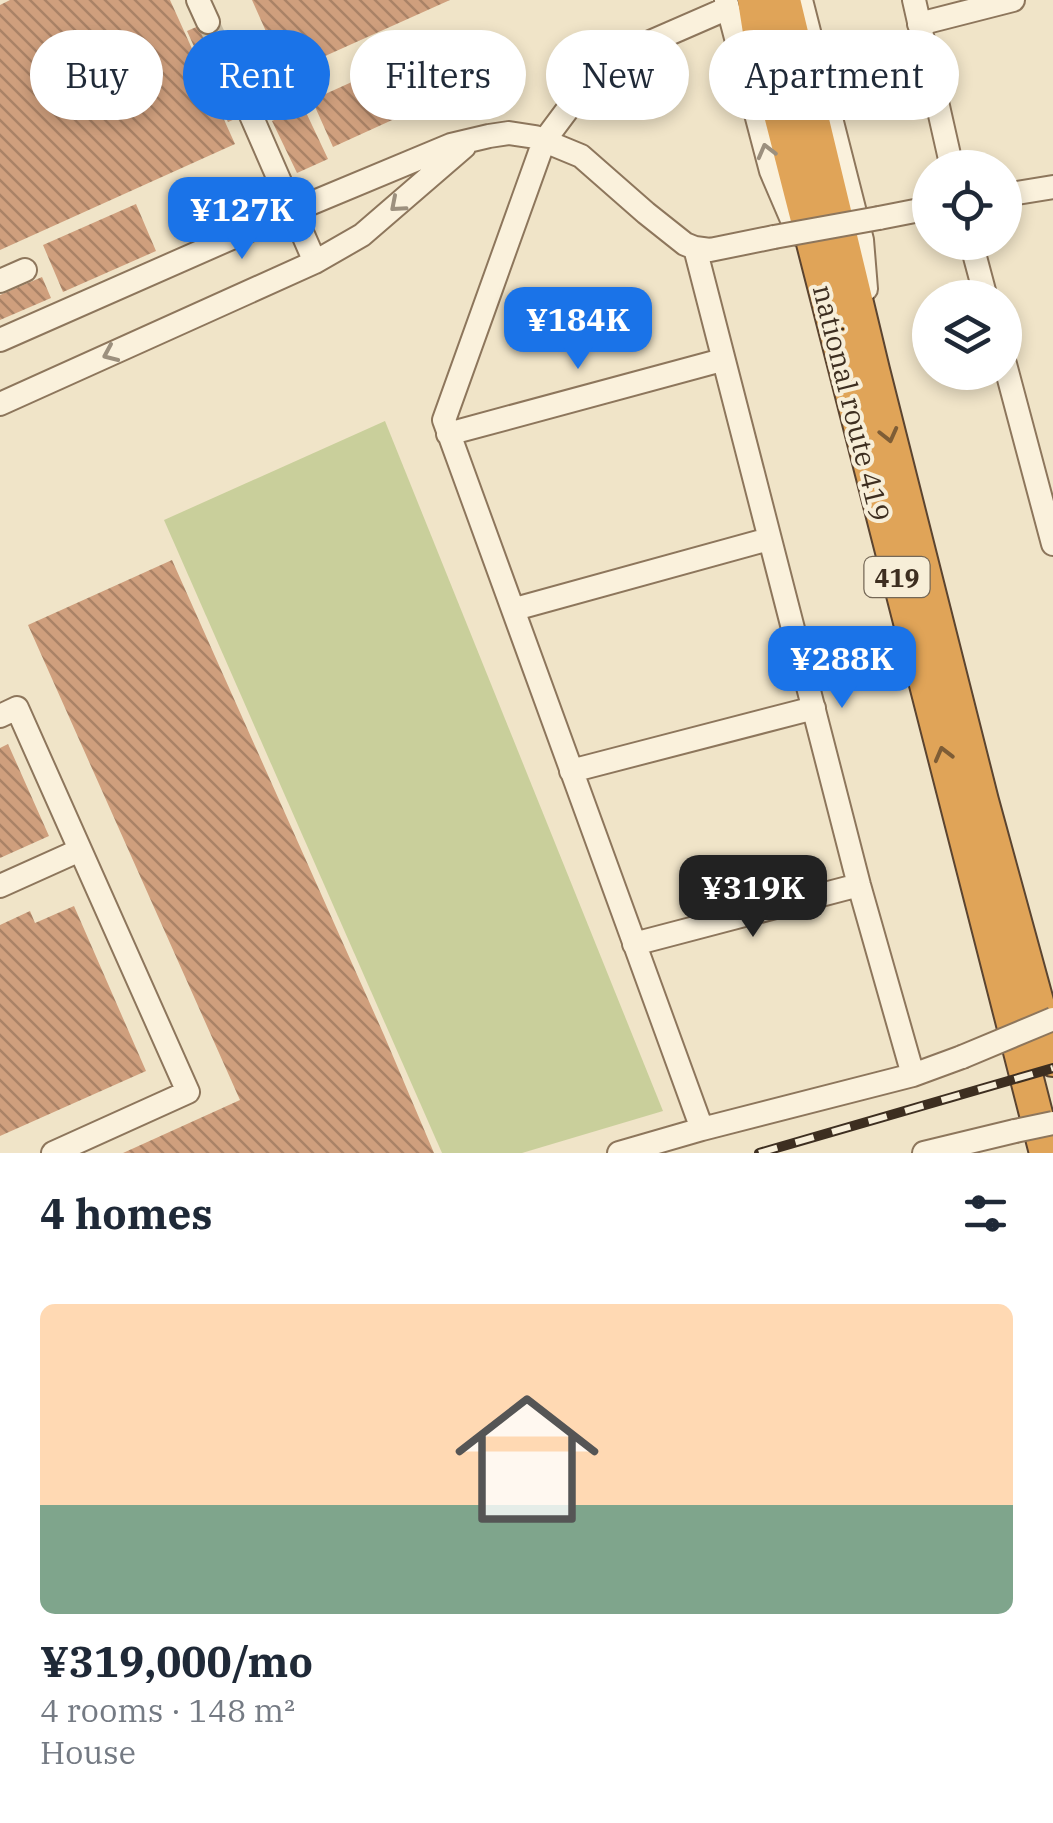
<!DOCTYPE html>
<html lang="en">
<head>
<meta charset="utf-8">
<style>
	body { margin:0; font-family:"IBM Plex Serif",serif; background:#f6f6f7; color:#1f2937; height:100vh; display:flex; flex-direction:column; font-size:38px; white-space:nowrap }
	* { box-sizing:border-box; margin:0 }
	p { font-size:32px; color:#747a83 }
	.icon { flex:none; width:55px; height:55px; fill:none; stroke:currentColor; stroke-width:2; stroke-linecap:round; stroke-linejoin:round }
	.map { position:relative; height:1153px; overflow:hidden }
	.sheet { display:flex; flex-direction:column; background:#fff; flex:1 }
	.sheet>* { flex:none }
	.hud { position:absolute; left:30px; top:30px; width:995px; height:90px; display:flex; gap:20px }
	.controls { position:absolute; left:912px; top:150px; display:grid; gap:20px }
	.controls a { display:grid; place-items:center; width:110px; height:110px; border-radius:50%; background:#fff; box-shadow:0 5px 15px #0003; font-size:50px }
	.price { position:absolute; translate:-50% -85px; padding:0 22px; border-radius:20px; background:#1a73e8; color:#fff; font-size:32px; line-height:65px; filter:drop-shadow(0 2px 5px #0008) }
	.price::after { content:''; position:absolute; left:50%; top:60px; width:30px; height:22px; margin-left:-15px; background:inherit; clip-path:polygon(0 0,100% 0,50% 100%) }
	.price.active { background:#222; color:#fff }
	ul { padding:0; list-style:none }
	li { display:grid; align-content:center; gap:20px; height:530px; padding:0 40px }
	li span { display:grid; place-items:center; height:310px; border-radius:15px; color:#555 }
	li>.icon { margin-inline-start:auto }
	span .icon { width:180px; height:180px; fill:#fffc; stroke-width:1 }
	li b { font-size:42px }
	h2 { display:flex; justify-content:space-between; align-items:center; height:120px; padding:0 40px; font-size:42px }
	.tag { padding:0 35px; border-radius:45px; background:#fff; box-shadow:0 5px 15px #0003; font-size:35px; line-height:90px }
	.tag.active { background:#1a73e8; color:#fff }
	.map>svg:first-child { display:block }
	.park { fill:#c9cf9b }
	.building { fill:url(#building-back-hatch) }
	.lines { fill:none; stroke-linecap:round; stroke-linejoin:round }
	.minor-tunnel { stroke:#ccc0a6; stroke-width:22; stroke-dasharray:22 11; stroke-linecap:butt }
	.minor-casing { stroke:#8d765c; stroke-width:26 }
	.highway-casing { stroke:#5b4430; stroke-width:36 }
	.minor { stroke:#faf1dc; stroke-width:22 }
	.highway { stroke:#e0a458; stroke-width:32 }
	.rail-casing { stroke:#3d2e20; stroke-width:10 }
	.rail { stroke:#f7eed8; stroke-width:6; stroke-dasharray:19; stroke-linecap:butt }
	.minor-bridge-casing { stroke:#8d765c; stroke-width:26; stroke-linecap:butt }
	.minor-bridge { stroke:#faf1dc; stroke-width:22 }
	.oneway { stroke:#9c907e }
	.oneway2 { stroke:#7e5d36 }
	.labels { text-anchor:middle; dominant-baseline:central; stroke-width:8; stroke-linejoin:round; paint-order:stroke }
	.shield { fill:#f7eed8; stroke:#756857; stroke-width:2.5 }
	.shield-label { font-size:25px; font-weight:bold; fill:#3d2e20 }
	.street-label { font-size:28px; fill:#3d2e20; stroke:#f7eed8 }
</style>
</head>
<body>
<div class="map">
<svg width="1053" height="1153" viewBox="0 0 1053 1153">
	<defs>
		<pattern id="building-back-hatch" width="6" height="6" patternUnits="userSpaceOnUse" patternTransform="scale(2.5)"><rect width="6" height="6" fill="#cf9f7d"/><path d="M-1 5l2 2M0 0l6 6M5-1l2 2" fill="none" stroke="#a98266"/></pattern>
	</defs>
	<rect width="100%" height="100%" fill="#f0e4c8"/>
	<path class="park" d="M385 421 663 1111 522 1153H442L164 520Z"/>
	<path class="building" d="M10 0H170L235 144 0 250V5Z
		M252 0H450L285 74Z
		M215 19 256 110 228 122 187 31Z
		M416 53 436 100 333 147 312 100Z
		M303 106 328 159 297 173 272 121Z
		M136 204 156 251 63 292 43 245Z
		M42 277 51 298 0 320V295Z
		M172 560 384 1035 434 1153H123L240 1100 28 625Z
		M8 744 49 836 0 858V748Z
		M74 906 146 1071 0 1136V925L30 911 35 923Z"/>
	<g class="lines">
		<path class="minor-tunnel" d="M208 22 250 113"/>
		<defs>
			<path id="minor" d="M198 0 208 22
				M726 0 771 171 798 234
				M801 0 862 240 866 289
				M914 0 952 168
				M919 24 1013 0
				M250 113 315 262
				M1005 195 1053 187
				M879 218 930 208
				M971 242 986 298
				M695 248 859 885 913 1075
				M0 281 25 270
				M0 340 295 210 451 145 489 136 509 133 535 137 581 156 646 213 685 244 695 248 710 250 774 237
				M1005 364 1053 544
				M0 404 315 262 362 235 464 147
				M448 434 722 360
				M515 609 769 539
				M0 716 17 708 188 1092 53 1153
				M571 771 814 708
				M0 886 80 850
				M634 944 859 885
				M702 1129 913 1075 962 1057
				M619 1153 702 1129 444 420 544 141 591 78 608 65 625 53 726 9
				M924 1153 1015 1131"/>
			<path id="highway" d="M754 0 759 32 1046 1153
				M784 0 873 370 982 801 1053 1060"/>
		</defs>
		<use href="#minor" class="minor-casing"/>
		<use href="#highway" class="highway-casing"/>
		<use href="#minor" class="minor"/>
		<use href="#highway" class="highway"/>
		<defs>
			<path id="rail" d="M759 1153 1053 1068"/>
		</defs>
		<use href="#rail" class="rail-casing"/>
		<use href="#rail" class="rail"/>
		<defs>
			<path id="minor-bridge" d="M774 237 879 218
				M962 1057 1053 1019
				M1015 1131 1053 1123"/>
		</defs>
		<use href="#minor-bridge" class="minor-bridge-casing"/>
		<use href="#minor-bridge" class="minor-bridge"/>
	</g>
	<defs><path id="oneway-chevron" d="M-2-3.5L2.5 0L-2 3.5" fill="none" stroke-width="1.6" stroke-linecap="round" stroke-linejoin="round" transform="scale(2.5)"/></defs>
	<g class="oneway">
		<use href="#oneway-chevron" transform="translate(766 151) rotate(-105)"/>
		<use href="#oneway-chevron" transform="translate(397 205) rotate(139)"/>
		<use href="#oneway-chevron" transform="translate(110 354) rotate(156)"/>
	</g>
	<g class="oneway2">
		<use href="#oneway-chevron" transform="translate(889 435) rotate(76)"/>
		<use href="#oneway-chevron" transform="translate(943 754) rotate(-105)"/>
	</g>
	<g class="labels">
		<rect class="shield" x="864.5" y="557" width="65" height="40" rx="8"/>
		<g class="shield-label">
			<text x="897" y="577">419</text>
		</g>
		<g class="street-label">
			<text transform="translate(852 403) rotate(76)">national route 419</text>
		</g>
	</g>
</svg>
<div class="controls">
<a><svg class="icon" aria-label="locate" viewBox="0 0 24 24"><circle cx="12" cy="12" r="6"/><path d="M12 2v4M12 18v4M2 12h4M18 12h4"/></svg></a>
<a><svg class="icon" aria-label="layers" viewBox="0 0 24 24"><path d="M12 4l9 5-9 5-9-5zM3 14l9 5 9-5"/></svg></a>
</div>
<b class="price" style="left:242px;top:262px">¥127K</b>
<b class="price" style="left:578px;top:372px">¥184K</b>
<b class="price" style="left:842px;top:711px">¥288K</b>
<b class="price active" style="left:753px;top:940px">¥319K</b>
<div class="hud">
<a class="tag">Buy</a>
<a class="tag active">Rent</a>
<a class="tag">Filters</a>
<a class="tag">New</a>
<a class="tag">Apartment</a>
</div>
</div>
<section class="sheet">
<h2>4 homes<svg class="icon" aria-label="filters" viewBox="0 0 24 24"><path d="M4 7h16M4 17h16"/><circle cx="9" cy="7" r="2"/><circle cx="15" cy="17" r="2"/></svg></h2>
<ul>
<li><span style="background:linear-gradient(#ffd9b3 65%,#7fa58c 0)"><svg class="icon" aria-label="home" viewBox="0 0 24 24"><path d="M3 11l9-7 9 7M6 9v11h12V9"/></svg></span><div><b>¥319,000/mo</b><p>4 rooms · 148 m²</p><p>House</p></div></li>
</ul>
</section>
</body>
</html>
